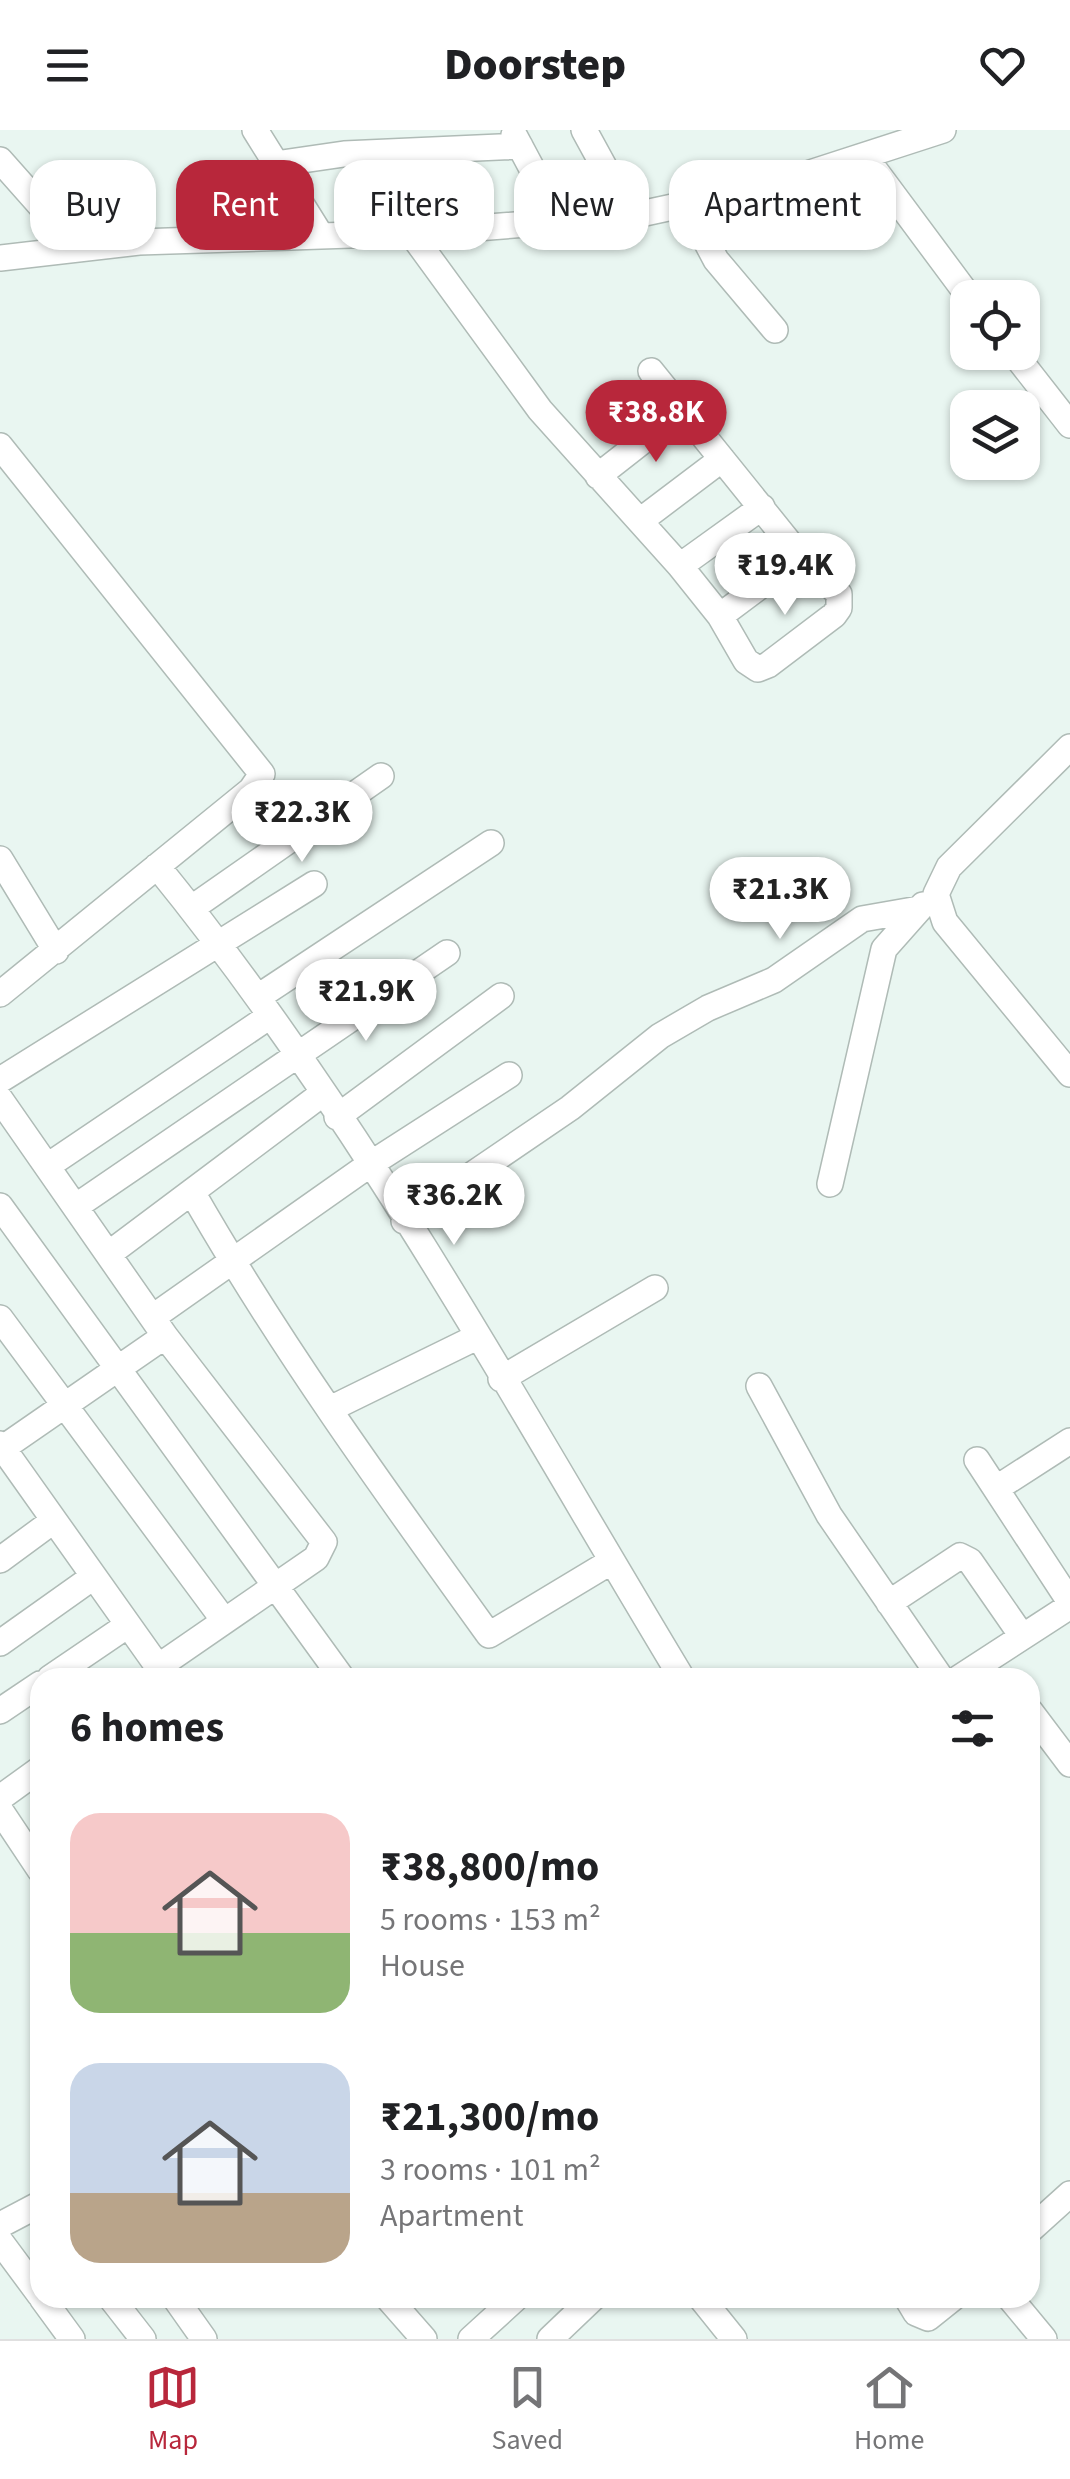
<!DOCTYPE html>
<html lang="en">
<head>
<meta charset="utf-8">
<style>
	body { margin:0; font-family:"Source Sans 3",sans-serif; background:#f6f6f6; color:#202124; height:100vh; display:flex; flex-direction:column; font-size:38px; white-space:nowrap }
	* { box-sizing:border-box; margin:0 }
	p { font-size:32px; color:#757577 }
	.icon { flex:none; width:55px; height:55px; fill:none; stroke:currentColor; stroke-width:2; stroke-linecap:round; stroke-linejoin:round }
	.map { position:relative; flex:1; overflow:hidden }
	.side { position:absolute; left:30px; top:1538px; width:1010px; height:640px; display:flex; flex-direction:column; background:#fff; border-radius:30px; box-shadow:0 2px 8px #0004 }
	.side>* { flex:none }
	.guide { position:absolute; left:30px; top:30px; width:1010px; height:90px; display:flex; gap:20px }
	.buttons { position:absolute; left:950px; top:150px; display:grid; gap:20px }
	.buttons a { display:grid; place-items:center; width:90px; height:90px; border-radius:20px; background:#fff; box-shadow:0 2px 8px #0004; font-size:50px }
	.price { position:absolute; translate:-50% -85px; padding:0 22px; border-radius:35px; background:#fff; color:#222; font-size:32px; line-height:65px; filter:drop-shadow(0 2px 5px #0008) }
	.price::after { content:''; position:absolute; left:50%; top:60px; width:30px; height:22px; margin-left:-15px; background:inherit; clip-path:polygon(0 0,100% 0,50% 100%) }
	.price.active { background:#b8273b; color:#fff }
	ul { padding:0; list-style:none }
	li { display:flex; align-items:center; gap:30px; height:250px; padding:0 40px }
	li span { display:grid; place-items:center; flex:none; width:280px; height:200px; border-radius:30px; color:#555 }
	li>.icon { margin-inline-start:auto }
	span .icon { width:120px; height:120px; fill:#fffc; stroke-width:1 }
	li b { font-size:42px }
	h2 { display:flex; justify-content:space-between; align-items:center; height:120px; padding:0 40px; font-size:42px }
	.tag { padding:0 35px; border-radius:30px; background:#fff; box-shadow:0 2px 8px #0004; font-size:35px; line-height:90px }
	.tag.active { background:#b8273b; color:#fff }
	header { display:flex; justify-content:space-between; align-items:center; height:130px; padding:0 40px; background:#fff; font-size:45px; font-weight:800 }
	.tab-bar { display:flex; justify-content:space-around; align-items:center; height:140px; border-top:2px solid #e0e0e0; background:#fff; font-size:28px; color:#757577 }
	.tab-bar a { display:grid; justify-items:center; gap:5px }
	.tab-bar .active { color:#b8273b }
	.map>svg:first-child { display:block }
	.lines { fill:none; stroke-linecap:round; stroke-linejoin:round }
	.minor-casing { stroke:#afbbb6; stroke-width:28 }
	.minor { stroke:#fff; stroke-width:25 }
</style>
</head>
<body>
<header><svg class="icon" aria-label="menu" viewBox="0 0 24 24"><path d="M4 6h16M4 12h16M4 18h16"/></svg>Doorstep<svg class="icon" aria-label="heart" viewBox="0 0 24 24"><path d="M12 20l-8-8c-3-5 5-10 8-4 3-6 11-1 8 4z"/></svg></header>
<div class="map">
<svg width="1070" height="2209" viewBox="0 0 1070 2209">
	<rect width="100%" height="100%" fill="#e9f6f1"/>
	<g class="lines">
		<defs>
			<path id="minor" d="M255 0 320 104
				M584 0 631 86
				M514 5 561 93
				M866 28 970 168
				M0 30 79 119
				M275 34 344 24 520 16
				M687 75 716 130 775 200
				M411 103 540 280 680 436 720 486 746 531 758 539 768 535 834 485 839 478V464L800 426 651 241
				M0 128 139 112 411 103 631 86 770 56 943 0
				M1013 222 1070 295
				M0 316 262 644 251 660 0 864
				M598 346 681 281
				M640 391 722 329
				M680 436 762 377
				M720 486 800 426
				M1070 617 949 737 936 764 945 792 1070 944
				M0 729 56 821
				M157 736C360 985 516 1273 682 1548
				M192 778 381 646
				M258 867 491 713
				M0 950 314 754
				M0 969 165 1206 324 1412 316 1428 158 1537
				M337 987 501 866
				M49 1035 270 886
				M830 1054 884 819 923 775
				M192 1062C280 1216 385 1361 489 1505L612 1431
				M78 1075 447 823
				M0 1076 342 1548
				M404 1091 570 978 660 906 708 878 774 850 862 789 919 779
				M110 1123 322 964
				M153 1187 369 1035 509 945
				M0 1188 223 1489
				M501 1249 655 1158
				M759 1256 829 1385 941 1548
				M330 1279 477 1207
				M0 1314 166 1548
				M3 1318 165 1206
				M977 1330 1070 1472
				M997 1358 1070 1311
				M0 1430 53 1391
				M889 1473 960 1426 970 1431 1022 1506
				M0 1513 93 1447
				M50 1548 128 1495
				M959 1548 1070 1476
				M0 1581 40 1554
				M1030 1581 1070 1634
				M0 1668 40 1639
				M0 1680 40 1740
				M0 2095 40 2074
				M1030 2100 1070 2064
				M0 2111 40 2165
				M42 2168 72 2209
				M111 2168 143 2209
				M175 2168 204 2209
				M388 2168 424 2209
				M701 2168 734 2209
				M907 2168 916 2183 928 2188 953 2168
				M1010 2168 1044 2209
				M471 2209 516 2168
				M550 2209 593 2168"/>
		</defs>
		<use href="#minor" class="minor-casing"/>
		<use href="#minor" class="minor"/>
	</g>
</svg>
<div class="buttons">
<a><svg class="icon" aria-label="locate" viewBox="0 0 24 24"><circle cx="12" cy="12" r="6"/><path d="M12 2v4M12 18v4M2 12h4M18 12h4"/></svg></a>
<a><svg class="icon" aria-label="layers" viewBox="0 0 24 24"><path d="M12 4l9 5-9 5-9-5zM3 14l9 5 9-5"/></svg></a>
</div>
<b class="price active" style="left:656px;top:335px">₹38.8K</b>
<b class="price" style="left:785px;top:488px">₹19.4K</b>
<b class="price" style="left:302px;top:735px">₹22.3K</b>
<b class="price" style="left:780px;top:812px">₹21.3K</b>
<b class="price" style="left:366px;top:914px">₹21.9K</b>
<b class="price" style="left:454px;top:1118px">₹36.2K</b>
<div class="guide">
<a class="tag">Buy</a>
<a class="tag active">Rent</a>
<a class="tag">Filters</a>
<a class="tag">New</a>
<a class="tag">Apartment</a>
</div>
<section class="side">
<h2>6 homes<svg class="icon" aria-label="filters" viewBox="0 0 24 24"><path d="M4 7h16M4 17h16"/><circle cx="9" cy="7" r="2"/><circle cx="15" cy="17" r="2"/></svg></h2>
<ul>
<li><span style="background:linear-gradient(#f6c9c9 60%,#8fb573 0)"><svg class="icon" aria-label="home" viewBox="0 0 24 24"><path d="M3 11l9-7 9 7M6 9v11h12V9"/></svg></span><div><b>₹38,800/mo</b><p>5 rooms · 153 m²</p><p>House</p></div></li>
<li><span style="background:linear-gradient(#c9d6e8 65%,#b9a48a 0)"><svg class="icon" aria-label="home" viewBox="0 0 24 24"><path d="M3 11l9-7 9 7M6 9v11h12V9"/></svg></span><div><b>₹21,300/mo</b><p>3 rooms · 101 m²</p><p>Apartment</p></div></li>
</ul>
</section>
</div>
<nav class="tab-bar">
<a class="active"><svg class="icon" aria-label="map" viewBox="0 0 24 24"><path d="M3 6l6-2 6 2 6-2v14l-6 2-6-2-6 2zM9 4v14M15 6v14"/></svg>Map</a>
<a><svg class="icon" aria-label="saved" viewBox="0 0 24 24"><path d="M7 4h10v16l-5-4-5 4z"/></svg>Saved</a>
<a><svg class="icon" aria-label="home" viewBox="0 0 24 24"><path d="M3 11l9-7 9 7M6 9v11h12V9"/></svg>Home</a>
</nav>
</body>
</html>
